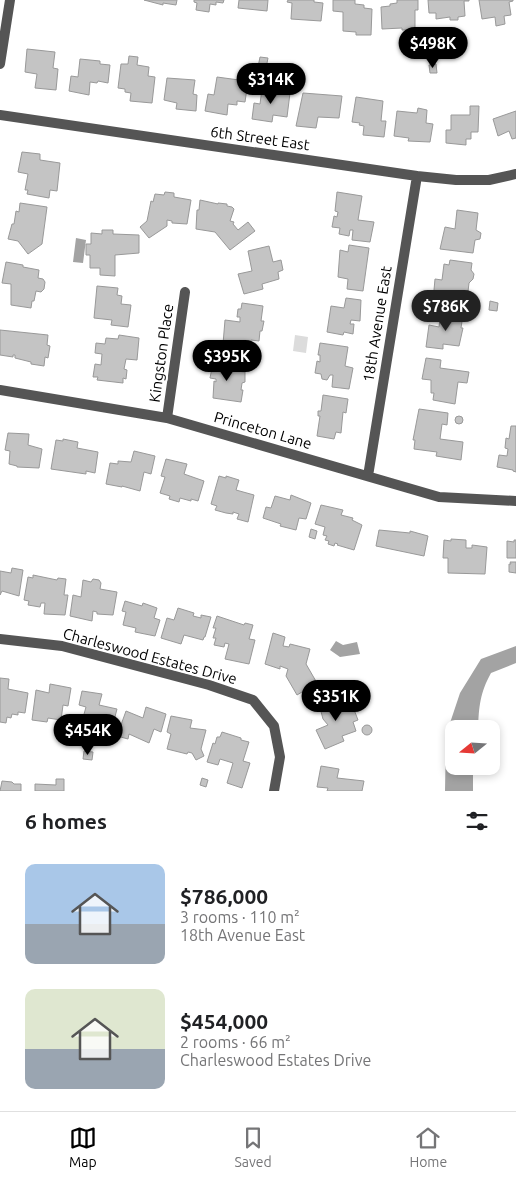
<!DOCTYPE html>
<html lang="en">
<head>
<meta charset="utf-8">
<style>
	body { margin:0; font-family:Ubuntu,sans-serif; background:#f2f2f2; color:#202124; height:100vh; display:flex; flex-direction:column; font-size:19px; white-space:nowrap }
	* { box-sizing:border-box; margin:0 }
	p { font-size:16px; color:#757577 }
	.icon { flex:none; width:28px; height:28px; fill:none; stroke:currentColor; stroke-width:2; stroke-linecap:round; stroke-linejoin:round }
	.map { position:relative; height:791px; overflow:hidden }
	.side { display:flex; flex-direction:column; background:#fff; flex:1 }
	.side>* { flex:none }
	.needle { width:32px; rotate:252deg }
	.fabs { position:absolute; left:445px; top:720px; display:grid; gap:10px }
	.fabs a { display:grid; place-items:center; width:55px; height:55px; border-radius:10px; background:#fff; box-shadow:0 2px 8px #0003; font-size:25px }
	.price { position:absolute; translate:-50% -42px; padding:0 11px; border-radius:18px; background:#000; color:#fff; font-size:16px; line-height:32px; filter:drop-shadow(0 1px 2px #0008) }
	.price::after { content:''; position:absolute; left:50%; top:30px; width:15px; height:11px; margin-left:-8px; background:inherit; clip-path:polygon(0 0,100% 0,50% 100%) }
	.price.selected { background:#222; color:#fff }
	ul { padding:0; list-style:none }
	li { display:flex; align-items:center; gap:15px; height:125px; padding:0 25px }
	li span { display:grid; place-items:center; flex:none; width:140px; height:100px; border-radius:10px; color:#555 }
	li>.icon { margin-inline-start:auto }
	span .icon { width:60px; height:60px; fill:#fffc; stroke-width:1 }
	li b { font-size:21px }
	h2 { display:flex; justify-content:space-between; align-items:center; height:60px; padding:0 25px; font-size:21px }
	.menu { display:flex; justify-content:space-around; align-items:center; height:70px; border-top:1px solid #e0e0e0; background:#fff; font-size:14px; color:#757577 }
	.menu a { display:grid; justify-items:center; gap:2px }
	.menu .selected { color:#000 }
	.map>svg:first-child { display:block }
	.green { fill:#dcdcdc }
	.water { fill:#a3a3a3 }
	.building { fill:#c4c4c4; stroke:#999 }
	.lines { fill:none; stroke-linecap:round; stroke-linejoin:round }
	.street { stroke:#555; stroke-width:10 }
	.labels { text-anchor:middle; dominant-baseline:central; stroke-width:4; stroke-linejoin:round; paint-order:stroke }
	.street-label { font-size:15px; fill:#000; stroke:#fff }
</style>
</head>
<body>
<div class="map">
<svg width="516" height="791" viewBox="0 0 516 791">
	<rect width="100%" height="100%" fill="#fff"/>
	<path class="green" d="M295 335 308 337 306 353 293 351Z"/>
	<path class="water" d="M76 238 86 240 83 263 73 262Z
		M336 641 343 645 357 642 360 654 340 657 330 650Z
		M516 646V663L491 673C480 693 479 706 478 729H454V766H476L473 774V791H445L446 735 460 693 481 659Z"/>
	<path class="building" d="M144 0H177L176 5 163 3V5Z
		M194 0H224L223 3 216 2V5L210 4 209 12 196 10 197 3 194 2Z
		M239 0H268L267 11 238 8Z
		M288 0H314V2L323 3 321 21 291 19 292 3 287 2Z
		M333 0H355V4L364 5V8L372 9 371 35H356V32L343 31V12L333 11Z
		M397 0H418V10H415V30H402V28L382 29 381 7 390 6V4L397 3Z
		M428 0H469V1H464L465 16 458 17V20H450V17L436 19V13H429Z
		M479 0H513V1L509 2 511 15 504 16 505 24 496 26 495 17 482 19Z
		M27 49 55 52 53 68 58 69 56 90 35 88 37 74 25 72Z
		M129 56 138 57 137 65 149 67 148 76 155 77 152 103 130 101 131 93 125 92V89L118 88 121 64H128Z
		M260 57 268 58 266 68 258 67Z
		M80 59 100 61V64L110 65 108 83 98 81 97 83 90 82 89 95 69 91 71 76 78 77Z
		M436 64 437 73H430L429 65Z
		M240 74 249 75 245 102 237 101V105L228 104 227 115 205 111 208 94 214 95 217 77 239 80Z
		M167 78 195 80 193 94 197 95 196 111 176 109 177 103 164 100Z
		M262 89 277 90V91L290 93 287 117 273 115 272 122 252 119 254 103 260 104Z
		M303 93 342 96 339 118 318 117 316 128 296 126Z
		M356 97 383 101 381 121H386L384 137 363 135 364 126 359 125 360 123 352 122Z
		M470 106H479L478 132H471V139H466V145L446 143V130H451V115H470Z
		M418 108 427 110 426 123 433 124 430 142 408 141 409 138 394 136 397 111 417 113Z
		M516 111V138L512 139 509 131 498 136 493 119Z
		M22 152 40 154V160L60 163 57 191 50 190 49 198 27 194 28 190H25L28 174 18 172Z
		M165 192 174 193V197L191 200 187 224 172 223V221L167 220V226L149 238 140 227 147 221 151 201 153 202 155 194 164 195Z
		M337 192 362 196 358 220 374 222 370 242 352 240 353 230H350L349 236 339 234 340 228 332 227 334 216 337 217 338 212 335 211Z
		M200 200 218 204V203L227 204V206L232 207 234 209 230 221 234 222 233 224 238 230 248 222 255 231 230 250 215 232 196 229 197 210H199Z
		M20 203 47 207 42 244 28 254 18 241 8 239 12 224H14L16 211 19 212Z
		M457 210 478 213 476 230 481 233 480 239 475 240 473 253 440 249 445 227 455 229Z
		M102 230H113V234L139 235V253L115 255V276L100 275V268H90V255H86V244H91V233L102 234Z
		M349 245 369 248 363 291 347 289 348 279 338 277 340 250 348 252Z
		M269 246 273 262 281 260 283 270 278 272 279 279 262 284 263 289 244 294 238 274 252 271 248 251Z
		M450 260 472 263 471 270 474 274 473 279 469 283 467 300 456 299 455 304 433 301 435 279 442 280 444 264 449 265Z
		M6 262 23 265V267L39 270 38 278 43 279 45 282 44 289 41 292 36 291 34 301H32L31 308 11 305V284L2 283Z
		M97 286 118 288 117 295 122 296 121 304 131 305 128 327 111 325 112 320 94 318Z
		M346 298 361 300 360 321 351 320 350 324H354L353 334 344 332 343 335 327 332 331 306 344 308Z
		M490 301 498 303 497 311 489 310Z
		M242 303 263 306 261 321H264L262 331H260L259 341 251 340 250 347 223 344 225 320 240 322V317H237L238 309H241Z
		M444 313 463 315 461 328H463L459 346 443 344V349L426 347 429 325 439 327 440 319 443 320Z
		M0 330 48 335 47 345 50 346 48 358 45 357 44 366 31 364V362L15 358V355H13V357L0 355Z
		M119 335 139 338 137 360 126 359 124 369 127 370 126 379 123 378V383L97 380 98 377H93L95 364 101 365 102 354 95 353 96 343 105 344 106 338 118 339Z
		M320 343 348 347 345 366 353 368 349 389 332 387 333 375H330L327 380 322 379 321 374 315 373 317 361 320 362V355H318Z
		M214 358 229 360 227 370 245 372V382L242 383 241 390H243L241 402 213 398 214 381 216 382V379L210 378Z
		M426 358 441 360 440 368 469 372 467 383 458 382 455 404 433 400 434 393H431V380L422 379Z
		M323 395 348 399 346 413 343 412 341 433 336 432 334 439 317 436 320 416H318V411H321Z
		M419 409 448 413 447 425 442 424 440 439 463 442 461 460 436 456 437 452 414 449 415 440H413Z
		M455 420a4 4 0 1 1 8 0a4 4 0 1 1-8 0Z
		M511 426H516V472L513 471V470L497 467 499 455 507 456 508 449 505 448 506 438 509 439Z
		M8 433 29 434 28 445 42 449 39 468 17 467V466L9 464 10 451 5 450Z
		M63 439 78 442 77 448 98 452 95 473 86 471V474L51 469 56 440 63 441Z
		M134 451 155 456 151 474 144 472 140 491 122 486V487L106 484 110 463 118 464V461L131 462Z
		M166 459 187 464 184 474 204 481 198 501 191 499V501L180 498 179 502 169 499 170 496 160 493 165 477 161 476Z
		M219 476 226 478V476L239 480 236 490 254 495 248 522 237 519 239 514 233 512V514L226 513 215 510 217 506 211 504Z
		M291 495 311 503 306 519 299 518 296 530 280 526 281 524 263 518 266 507 271 508 275 496 290 500Z
		M321 505 343 510 341 515 353 518 352 520 362 525 354 550 337 545 338 544 335 543 334 546 328 544 329 541 325 540 327 536 323 535 325 527 315 524Z
		M311 529 317 531 315 539 309 537Z
		M379 530 410 533V531L428 536 424 556 376 546Z
		M451 539 466 540V548H472V545L487 547 485 574 448 573V558H443L444 540 451 541Z
		M514 540H516V558H507V541L514 542Z
		M510 562H516V573L509 572V564H511Z
		M12 568 23 570 19 596 2 591 0 595V571L11 573Z
		M33 575 57 580 58 578 66 579 64 595H68L65 615 44 614 45 603H41L40 607 28 605 29 601 24 600 28 577 33 578Z
		M93 579 99 580 101 583 100 589 117 592 113 615 97 614V612L93 611 92 621 70 616 73 595 81 597 83 580 91 582Z
		M125 601 142 606 143 603 157 608 154 618 160 620 155 636 135 632 136 628 123 625 126 612 122 611Z
		M178 608 194 613 193 616 201 618V615L211 617 205 637H204L203 640 184 635 181 644 161 638 167 618 174 620Z
		M217 616 244 625 245 623 253 625 249 639 255 640 249 664 225 659 229 644 225 643 224 647 214 645 216 638H213L216 628H213Z
		M273 633 285 637 283 646 289 647 290 644 310 649 306 664 317 683 297 695 286 676 288 669 280 666V669L265 664Z
		M0 678 9 679 8 689 28 693 25 713 18 712V715L12 714 11 718 7 717 6 723 0 722Z
		M50 684 71 688 68 706 63 705 61 720 48 718 47 722 32 720 36 690 49 693Z
		M82 691 102 694 99 705 117 709 111 732 101 730 102 727 94 726V728L81 725 86 707 79 705Z
		M342 695 347 709 353 707 358 720 353 722 356 731 342 736 344 741 325 749 316 730 328 725 323 719 319 704Z
		M146 707 166 714 161 732 154 729 149 743 129 734 128 739 117 736 126 711 143 718Z
		M171 716 192 720 190 728 206 730 201 749 204 756 196 760 192 753 188 752 187 754 167 749 171 734 167 732Z
		M362 730a5 5 0 1 1 10 0a5 5 0 1 1-10 0Z
		M222 732 241 738V740L249 742 243 761 250 763 242 788 227 783 233 763 220 759 218 765 207 762 213 743 215 744 217 737H220Z
		M84 751 93 752 92 760 83 759Z
		M321 766 339 769 337 778 364 781 362 791H327L328 788 317 787Z
		M202 778 208 780 206 787 200 785Z
		M56 779H64V791H35V784L56 785Z
		M2 781 12 782 14 784H21V791H0Z"/>
	<g class="lines">
		<path class="street" d="M0 64 10 0
			M0 115 417 176 456 180H489L516 174
			M0 390 167 418 439 497 516 501
			M167 418 185 292
			M368 476 417 176
			M0 639 62 646 209 685 253 700 274 726 280 757 274 791"/>
	</g>
	<g class="labels">
		<g class="street-label">
			<text transform="translate(260 138) rotate(8)">6th Street East</text>
			<text transform="translate(377 324) rotate(-81)">18th Avenue East</text>
			<text transform="translate(161 353) rotate(-82)">Kingston Place</text>
			<text transform="translate(263 430) rotate(16)">Princeton Lane</text>
			<text transform="translate(150 656) rotate(15)">Charleswood Estates Drive</text>
		</g>
	</g>
</svg>
<div class="fabs">
<a><svg class="needle" viewBox="-14 -14 28 28"><path d="M0-13l5 13h-10z" fill="#e53935"/><path d="M0 13l5-13h-10z" fill="#757577"/></svg></a>
</div>
<b class="price" style="left:433px;top:69px">$498K</b>
<b class="price" style="left:271px;top:105px">$314K</b>
<b class="price selected" style="left:446px;top:332px">$786K</b>
<b class="price" style="left:227px;top:382px">$395K</b>
<b class="price" style="left:336px;top:722px">$351K</b>
<b class="price" style="left:88px;top:756px">$454K</b>
</div>
<section class="side">
<h2>6 homes<svg class="icon" aria-label="filters" viewBox="0 0 24 24"><path d="M4 7h16M4 17h16"/><circle cx="9" cy="7" r="2"/><circle cx="15" cy="17" r="2"/></svg></h2>
<ul>
<li><span style="background:linear-gradient(#a9c7e8 60%,#9aa5b1 0)"><svg class="icon" aria-label="home" viewBox="0 0 24 24"><path d="M3 11l9-7 9 7M6 9v11h12V9"/></svg></span><div><b>$786,000</b><p>3 rooms · 110 m²</p><p>18th Avenue East</p></div></li>
<li><span style="background:linear-gradient(#dfe7d0 60%,#9aa5b1 0)"><svg class="icon" aria-label="home" viewBox="0 0 24 24"><path d="M3 11l9-7 9 7M6 9v11h12V9"/></svg></span><div><b>$454,000</b><p>2 rooms · 66 m²</p><p>Charleswood Estates Drive</p></div></li>
</ul>
</section>
<nav class="menu">
<a class="selected"><svg class="icon" aria-label="map" viewBox="0 0 24 24"><path d="M3 6l6-2 6 2 6-2v14l-6 2-6-2-6 2zM9 4v14M15 6v14"/></svg>Map</a>
<a><svg class="icon" aria-label="saved" viewBox="0 0 24 24"><path d="M7 4h10v16l-5-4-5 4z"/></svg>Saved</a>
<a><svg class="icon" aria-label="home" viewBox="0 0 24 24"><path d="M3 11l9-7 9 7M6 9v11h12V9"/></svg>Home</a>
</nav>
</body>
</html>
